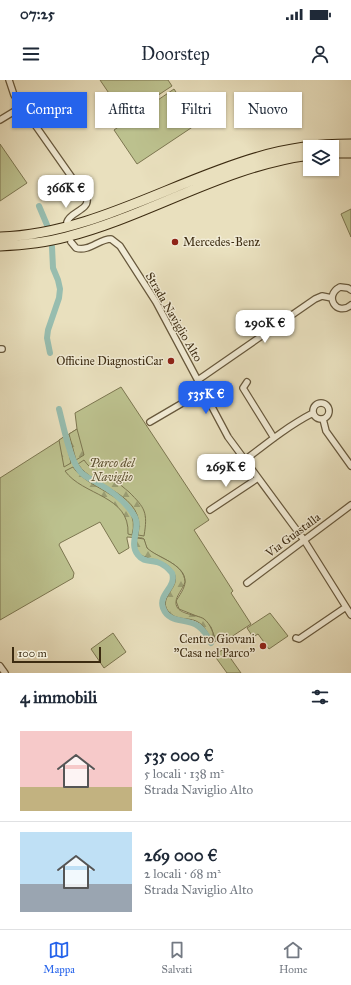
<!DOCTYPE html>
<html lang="it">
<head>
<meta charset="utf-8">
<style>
	body { margin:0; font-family:"IM FELL Great Primer",serif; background:#f2f2f3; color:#1f2937; height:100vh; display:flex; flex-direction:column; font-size:15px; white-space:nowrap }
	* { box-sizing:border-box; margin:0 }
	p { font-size:13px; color:#747a83 }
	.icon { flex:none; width:22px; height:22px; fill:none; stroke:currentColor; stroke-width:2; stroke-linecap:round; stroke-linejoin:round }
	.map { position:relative; height:593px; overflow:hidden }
	.sheet { display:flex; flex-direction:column; background:#fff; flex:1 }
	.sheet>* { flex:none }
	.guide { position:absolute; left:12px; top:12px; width:327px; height:36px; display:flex; gap:8px }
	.fabs { position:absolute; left:303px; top:60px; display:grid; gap:8px }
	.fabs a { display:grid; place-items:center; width:36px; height:36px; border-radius:0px; background:#fff; box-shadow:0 1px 3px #0004; font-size:20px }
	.scale { position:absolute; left:12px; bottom:10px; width:89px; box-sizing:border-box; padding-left:4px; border:2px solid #3c2b11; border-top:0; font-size:11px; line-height:14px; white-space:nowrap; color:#3c2b11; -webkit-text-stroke:3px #f1ebd5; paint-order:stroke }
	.price { position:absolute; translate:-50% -34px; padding:0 9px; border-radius:8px; background:#fff; color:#222; font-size:13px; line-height:26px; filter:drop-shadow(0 1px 2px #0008) }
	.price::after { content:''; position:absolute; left:50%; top:24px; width:12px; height:9px; margin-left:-6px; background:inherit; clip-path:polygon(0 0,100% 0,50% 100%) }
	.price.current { background:#2563eb; color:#fff }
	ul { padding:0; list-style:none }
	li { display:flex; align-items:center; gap:12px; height:100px; padding:0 20px }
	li+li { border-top:1px solid #e0e1e3 }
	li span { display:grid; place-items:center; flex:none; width:112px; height:80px; border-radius:0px; color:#555 }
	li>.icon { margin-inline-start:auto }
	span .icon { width:48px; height:48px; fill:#fffc; stroke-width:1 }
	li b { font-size:17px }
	h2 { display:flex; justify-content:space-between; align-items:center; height:48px; padding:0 20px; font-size:17px }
	.pill { padding:0 14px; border-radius:0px; background:#fff; box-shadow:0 1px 3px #0004; font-size:14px; line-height:36px }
	.pill.current { background:#2563eb; color:#fff }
	.status { display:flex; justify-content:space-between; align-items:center; height:28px; padding:0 20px; background:#fff; direction:ltr }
	.status svg { height:11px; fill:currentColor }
	header { display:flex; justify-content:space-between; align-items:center; height:52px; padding:0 20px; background:#fff; font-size:18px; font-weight:600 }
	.menu { display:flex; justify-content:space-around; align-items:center; height:56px; border-top:1px solid #e0e1e3; background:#fff; font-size:11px; color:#747a83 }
	.menu a { display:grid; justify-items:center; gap:2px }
	.menu .current { color:#2563eb }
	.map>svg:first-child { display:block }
	.green { fill:#bcc18e; stroke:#7c7650 }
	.forest { fill:url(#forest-firs); stroke:#7c7650 }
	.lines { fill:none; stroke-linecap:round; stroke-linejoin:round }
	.canal { stroke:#97bdaf; stroke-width:6 }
	.minor-casing { stroke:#67583c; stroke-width:8 }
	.trunk-casing { stroke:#3c2b11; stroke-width:11 }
	.minor { stroke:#f1ebd5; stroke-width:5.5 }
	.trunk { stroke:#e9e0be; stroke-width:9 }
	.poi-dot { fill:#8f2418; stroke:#f1ebd5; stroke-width:1.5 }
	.labels { text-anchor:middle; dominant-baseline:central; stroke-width:3; stroke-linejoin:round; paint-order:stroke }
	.poi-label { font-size:12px; fill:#3c2b11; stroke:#f1ebd5; text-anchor:end }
	.street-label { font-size:12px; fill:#3c2b11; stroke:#f1ebd5 }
	.park-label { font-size:12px; font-style:italic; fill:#5c5030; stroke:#f1ebd5 }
</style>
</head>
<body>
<div class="status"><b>07:25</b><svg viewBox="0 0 49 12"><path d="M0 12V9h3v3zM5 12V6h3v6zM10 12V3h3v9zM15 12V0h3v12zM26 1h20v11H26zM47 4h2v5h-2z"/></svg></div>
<header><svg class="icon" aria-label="menu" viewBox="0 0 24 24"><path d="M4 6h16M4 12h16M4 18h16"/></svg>Doorstep<svg class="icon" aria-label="person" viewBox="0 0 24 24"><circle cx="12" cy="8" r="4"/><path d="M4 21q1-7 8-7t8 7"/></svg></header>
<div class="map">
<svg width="351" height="593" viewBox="0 0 351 593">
	<defs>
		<pattern id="forest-firs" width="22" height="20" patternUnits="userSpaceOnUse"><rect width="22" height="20" fill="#bcc18e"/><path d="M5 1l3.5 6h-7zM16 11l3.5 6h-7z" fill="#9a9d73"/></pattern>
	</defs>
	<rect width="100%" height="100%" fill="#e9e0be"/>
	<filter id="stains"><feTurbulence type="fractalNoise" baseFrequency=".005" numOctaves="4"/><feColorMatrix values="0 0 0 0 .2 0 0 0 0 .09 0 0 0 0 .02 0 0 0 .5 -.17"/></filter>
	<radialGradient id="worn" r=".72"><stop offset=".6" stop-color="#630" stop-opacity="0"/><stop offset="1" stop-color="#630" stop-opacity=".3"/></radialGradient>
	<path class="green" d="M100 0H168L172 6 125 37Z
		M174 9 197 44 137 84 114 50Z
		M0 64 27 103 0 121Z
		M351 129V157L341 134Z
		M121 307 209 440 194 450 233 511 231 513 251 544 225 561 222 557 216 561 211 547 204 539 179 529 176 521C179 516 185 508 185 502 186 485 159 478 149 470 146 468 145 463 144 459L142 458 127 457V459L129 468 119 474 100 442 60 463 59 465 74 493 73 498 0 540V398L77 349 75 333Z
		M270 533 288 556 269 569 258 554 253 557 247 548Z
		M113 553 126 572 104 588 91 569Z
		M224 569 241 593H227L214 575Z"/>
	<path class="forest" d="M77 349 84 375 76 380 69 354Z
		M65 356 71 383 64 387 59 360Z
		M84 380C91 391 103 395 114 400 120 404 124 408 129 412 145 428 148 432 144 456L138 455C147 413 94 409 78 384Z
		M73 387C88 411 143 417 132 455L128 454C130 415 83 416 65 391Z
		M137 458 144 459 147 468C159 479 184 483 185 502 183 509 176 516 176 522 175 535 197 534 204 539 211 544 213 554 216 561L212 563C209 555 205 545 196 541 187 537 176 541 168 531 157 516 185 506 172 490 160 473 128 484 137 458Z"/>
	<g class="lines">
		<path class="canal" d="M39 126 47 145
			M50 273 47 258 48 250 59 218 60 209 58 200 53 188 52 167
			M59 329C63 344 70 380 79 390 83 396 90 399 96 402 112 411 126 421 135 437 141 449 128 463 138 475 143 482 150 480 157 482 163 484 168 488 172 493 177 507 158 514 163 528 169 544 187 538 198 546 204 550 208 557 211 563"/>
		<defs>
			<path id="minor" d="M9 0 14 15 87 119C89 130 70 132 67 142
				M0 40 23 26
				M71 162 76 168C89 172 99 159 111 159L120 166 156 222 228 357 304 460 351 535
				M351 210 348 208 340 207C323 216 337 237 351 225
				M0 269H2
				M198 300 315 219 322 216 332 218
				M247 302 243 308 274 358
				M313 331a8 8 0 1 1 16 0a8 8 0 1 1-16 0Z
				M323 339 326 351 351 386
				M150 342 203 311
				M245 380C267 363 288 346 313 333
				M210 430 258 398
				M247 503 351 425
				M296 558 299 559 346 527
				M0 586 5 593"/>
			<path id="trunk" d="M332 73H351
				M0 157C92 154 171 102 258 77 288 68 319 64 351 64
				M0 166C22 165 44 163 66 157 149 136 224 86 310 75"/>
		</defs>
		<use href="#minor" class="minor-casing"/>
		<use href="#trunk" class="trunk-casing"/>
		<use href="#minor" class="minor"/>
		<use href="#trunk" class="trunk"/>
	</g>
	<g class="poi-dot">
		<circle cx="175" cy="162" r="4"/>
		<circle cx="171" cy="281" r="4"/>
		<circle cx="263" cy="566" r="4"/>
	</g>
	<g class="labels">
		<g class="poi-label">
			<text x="183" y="162" text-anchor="start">Mercedes-Benz</text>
			<text x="163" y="281">Officine DiagnostiCar</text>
			<text x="255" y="559">Centro Giovani<tspan x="255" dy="14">"Casa nel Parco"</tspan></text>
		</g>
		<g class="street-label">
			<text transform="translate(174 237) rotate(60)">Strada Naviglio Alto</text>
			<text transform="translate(293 455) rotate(-37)">Via Guastalla</text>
		</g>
		<g class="park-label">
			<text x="112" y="383">Parco del<tspan x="112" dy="14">Naviglio</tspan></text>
		</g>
	</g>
	<rect width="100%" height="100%" filter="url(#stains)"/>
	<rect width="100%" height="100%" fill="url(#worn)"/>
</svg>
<div class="fabs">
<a><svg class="icon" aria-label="layers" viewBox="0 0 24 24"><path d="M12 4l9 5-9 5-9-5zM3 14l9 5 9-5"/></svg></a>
</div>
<div class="scale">100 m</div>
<b class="price" style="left:66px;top:129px">366K €</b>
<b class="price" style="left:265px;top:264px">290K €</b>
<b class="price current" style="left:206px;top:335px">535K €</b>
<b class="price" style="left:226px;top:408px">269K €</b>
<div class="guide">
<a class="pill current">Compra</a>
<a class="pill">Affitta</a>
<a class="pill">Filtri</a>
<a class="pill">Nuovo</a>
</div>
</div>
<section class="sheet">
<h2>4 immobili<svg class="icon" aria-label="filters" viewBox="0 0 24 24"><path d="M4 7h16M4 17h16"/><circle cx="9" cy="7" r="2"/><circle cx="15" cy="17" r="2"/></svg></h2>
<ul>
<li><span style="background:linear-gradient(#f6c9c9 70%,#c2b280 0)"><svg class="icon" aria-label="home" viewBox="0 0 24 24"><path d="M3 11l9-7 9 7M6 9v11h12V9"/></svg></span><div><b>535 000 €</b><p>5 locali · 138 m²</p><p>Strada Naviglio Alto</p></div></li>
<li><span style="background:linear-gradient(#bfe0f5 65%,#9aa5b1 0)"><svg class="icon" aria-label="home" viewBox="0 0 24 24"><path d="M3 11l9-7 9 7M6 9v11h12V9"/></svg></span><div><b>269 000 €</b><p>2 locali · 68 m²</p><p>Strada Naviglio Alto</p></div></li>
</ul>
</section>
<nav class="menu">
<a class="current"><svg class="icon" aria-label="map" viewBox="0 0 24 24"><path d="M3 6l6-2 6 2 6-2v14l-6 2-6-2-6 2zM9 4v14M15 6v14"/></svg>Mappa</a>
<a><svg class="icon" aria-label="saved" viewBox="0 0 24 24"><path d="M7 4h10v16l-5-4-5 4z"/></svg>Salvati</a>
<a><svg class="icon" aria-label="home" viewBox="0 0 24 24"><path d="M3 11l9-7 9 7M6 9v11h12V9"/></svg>Home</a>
</nav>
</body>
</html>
